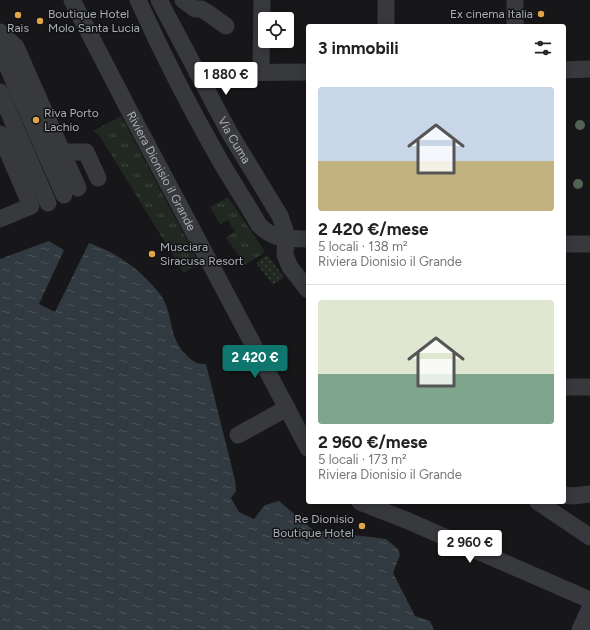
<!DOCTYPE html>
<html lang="it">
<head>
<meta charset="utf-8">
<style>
	body { margin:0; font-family:Figtree,sans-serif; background:#f6f6f6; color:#222; height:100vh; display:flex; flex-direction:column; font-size:15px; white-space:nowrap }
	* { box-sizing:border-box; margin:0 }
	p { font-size:13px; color:#767676 }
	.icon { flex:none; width:22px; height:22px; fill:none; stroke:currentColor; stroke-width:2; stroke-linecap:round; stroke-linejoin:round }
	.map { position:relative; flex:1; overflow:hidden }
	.panel { position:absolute; left:306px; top:24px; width:260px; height:480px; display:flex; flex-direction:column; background:#fff; border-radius:4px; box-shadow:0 2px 10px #0003 }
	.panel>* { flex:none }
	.controls { position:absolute; left:258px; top:12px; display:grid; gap:8px }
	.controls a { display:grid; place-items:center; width:36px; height:36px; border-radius:4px; background:#fff; box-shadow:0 2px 10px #0003; font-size:20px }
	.price { position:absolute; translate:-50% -34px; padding:0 9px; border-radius:4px; background:#fff; color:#222; font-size:13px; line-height:26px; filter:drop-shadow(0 1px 2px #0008) }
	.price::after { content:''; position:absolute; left:50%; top:24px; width:12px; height:9px; margin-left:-6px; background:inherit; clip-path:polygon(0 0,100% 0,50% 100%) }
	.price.current { background:#0f766e; color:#fff }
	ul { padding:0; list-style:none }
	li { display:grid; align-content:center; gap:8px; height:212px; padding:0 12px }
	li+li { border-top:1px solid #e0e0e0 }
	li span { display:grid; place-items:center; height:124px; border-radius:4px; color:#555 }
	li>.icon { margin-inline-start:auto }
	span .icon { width:72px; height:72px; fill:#fffc; stroke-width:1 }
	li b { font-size:17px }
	h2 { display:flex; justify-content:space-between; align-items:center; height:48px; padding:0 12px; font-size:17px }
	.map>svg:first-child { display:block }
	.grass { fill:url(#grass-tufts) }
	.garden { fill:url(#garden-dots) }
	.water { fill:url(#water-ripples) }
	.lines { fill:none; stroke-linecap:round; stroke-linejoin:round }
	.minor { stroke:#38393d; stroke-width:17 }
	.tree { fill:#526254 }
	.poi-dot { fill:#e0a648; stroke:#121214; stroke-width:1.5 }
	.labels { text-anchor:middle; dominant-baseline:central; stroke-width:3; stroke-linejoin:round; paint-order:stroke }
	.poi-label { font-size:12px; fill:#aaafb7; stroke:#121214; text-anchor:start }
	.street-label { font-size:12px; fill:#aaafb7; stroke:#121214 }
</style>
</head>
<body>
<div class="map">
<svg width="590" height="630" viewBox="0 0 590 630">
	<defs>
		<pattern id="grass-tufts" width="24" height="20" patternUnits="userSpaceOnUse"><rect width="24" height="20" fill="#212822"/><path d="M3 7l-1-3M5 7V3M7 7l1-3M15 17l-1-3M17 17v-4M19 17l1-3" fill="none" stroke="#3f4540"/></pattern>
		<pattern id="garden-dots" width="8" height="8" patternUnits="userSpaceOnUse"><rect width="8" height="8" fill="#212822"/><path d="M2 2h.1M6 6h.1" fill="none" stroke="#3f4540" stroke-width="1.8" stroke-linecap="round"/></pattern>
		<pattern id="water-ripples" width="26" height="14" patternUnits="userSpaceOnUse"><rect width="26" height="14" fill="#313a40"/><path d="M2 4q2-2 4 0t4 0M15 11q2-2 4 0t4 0" fill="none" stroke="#4c5459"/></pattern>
	</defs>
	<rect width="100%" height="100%" fill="#171719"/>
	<path class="grass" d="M121 116 199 263 184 273 99 135 93 131Z
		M228 197 265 252 245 265 226 237 235 232 228 220 220 224 210 207Z"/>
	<path class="garden" d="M267 255 284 277 273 285 256 263Z"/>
	<path class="water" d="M49 241 64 250 39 304 55 312 89 243C118 253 144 272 162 297 170 309 170 325 175 338 178 347 188 359 197 363 200 364 204 364 206 364L235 480 236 491 231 498 239 512 254 519 265 505 279 501 313 530 386 539 398 549 400 555 393 573 415 616 430 621 434 630H0V259Z"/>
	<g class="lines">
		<g class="minor">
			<path id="s1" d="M72 0 131 114 308 448"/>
			<path d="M138 0C162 53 189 106 218 157 231 180 246 202 259 225 275 241 287 238 308 239"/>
			<path id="s2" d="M159 0 229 132 280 216 286 233 285 255 290 267 308 290"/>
			<path d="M183 0 195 9H201L208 13 226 26"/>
			<path d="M386 26V0"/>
			<path d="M515 26V0"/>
			<path d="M0 32 16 47 78 188"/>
			<path d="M0 50 64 195"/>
			<path d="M564 70 590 69"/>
			<path d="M261 72 262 0"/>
			<path d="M197 73 308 72"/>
			<path d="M0 92 48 203"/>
			<path d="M0 134 31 206 0 219"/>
			<path d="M52 152H86L98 178"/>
			<path d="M564 244H590"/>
			<path d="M564 387H590"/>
			<path d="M238 435 287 408"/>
			<path d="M564 495 573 496 590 494"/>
			<path d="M360 502 406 520 590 600"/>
			<path d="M538 502 590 537"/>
			<path d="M580 630 590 608"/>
		</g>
	</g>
	<g class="tree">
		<circle cx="580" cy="125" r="5"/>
		<circle cx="578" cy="184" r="5"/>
	</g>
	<g class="poi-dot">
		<circle cx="541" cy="14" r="4"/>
		<circle cx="18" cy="15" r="4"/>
		<circle cx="40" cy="21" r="4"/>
		<circle cx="36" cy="120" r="4"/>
		<circle cx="152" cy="254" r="4"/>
		<circle cx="362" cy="526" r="4"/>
	</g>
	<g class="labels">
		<g class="poi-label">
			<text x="48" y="14">Boutique Hotel<tspan x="48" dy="14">Molo Santa Lucia</tspan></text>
			<text x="533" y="14" text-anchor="end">Ex cinema Italia</text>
			<text x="18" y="28" text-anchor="middle">Rais</text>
			<text x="44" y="113">Riva Porto<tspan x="44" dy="14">Lachio</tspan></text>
			<text x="160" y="247">Musciara<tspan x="160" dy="14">Siracusa Resort</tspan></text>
			<text x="354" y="519" text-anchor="end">Re Dionisio<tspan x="354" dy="14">Boutique Hotel</tspan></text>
		</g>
		<g class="street-label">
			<text stroke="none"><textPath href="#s2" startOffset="159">Via Cuma</textPath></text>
			<text stroke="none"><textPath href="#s1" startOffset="193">Riviera Dionisio il Grande</textPath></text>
		</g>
	</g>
</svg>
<div class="controls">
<a><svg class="icon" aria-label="locate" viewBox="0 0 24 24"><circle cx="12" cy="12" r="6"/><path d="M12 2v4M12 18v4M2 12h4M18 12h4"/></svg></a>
</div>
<b class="price" style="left:226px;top:96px">1 880 €</b>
<b class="price current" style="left:255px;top:379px">2 420 €</b>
<b class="price" style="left:470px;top:564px">2 960 €</b>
<section class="panel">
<h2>3 immobili<svg class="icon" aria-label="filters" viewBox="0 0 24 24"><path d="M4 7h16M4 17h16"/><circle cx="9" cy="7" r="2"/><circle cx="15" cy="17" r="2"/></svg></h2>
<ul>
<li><span style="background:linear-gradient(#c9d6e8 60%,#c2b280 0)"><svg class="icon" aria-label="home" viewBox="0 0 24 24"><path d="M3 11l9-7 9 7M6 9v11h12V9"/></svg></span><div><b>2 420 €/mese</b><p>5 locali · 138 m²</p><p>Riviera Dionisio il Grande</p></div></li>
<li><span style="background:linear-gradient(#dfe7d0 60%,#7fa58c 0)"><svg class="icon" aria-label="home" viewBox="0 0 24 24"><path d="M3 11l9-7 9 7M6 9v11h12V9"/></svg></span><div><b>2 960 €/mese</b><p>5 locali · 173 m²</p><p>Riviera Dionisio il Grande</p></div></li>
</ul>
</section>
</div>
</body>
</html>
